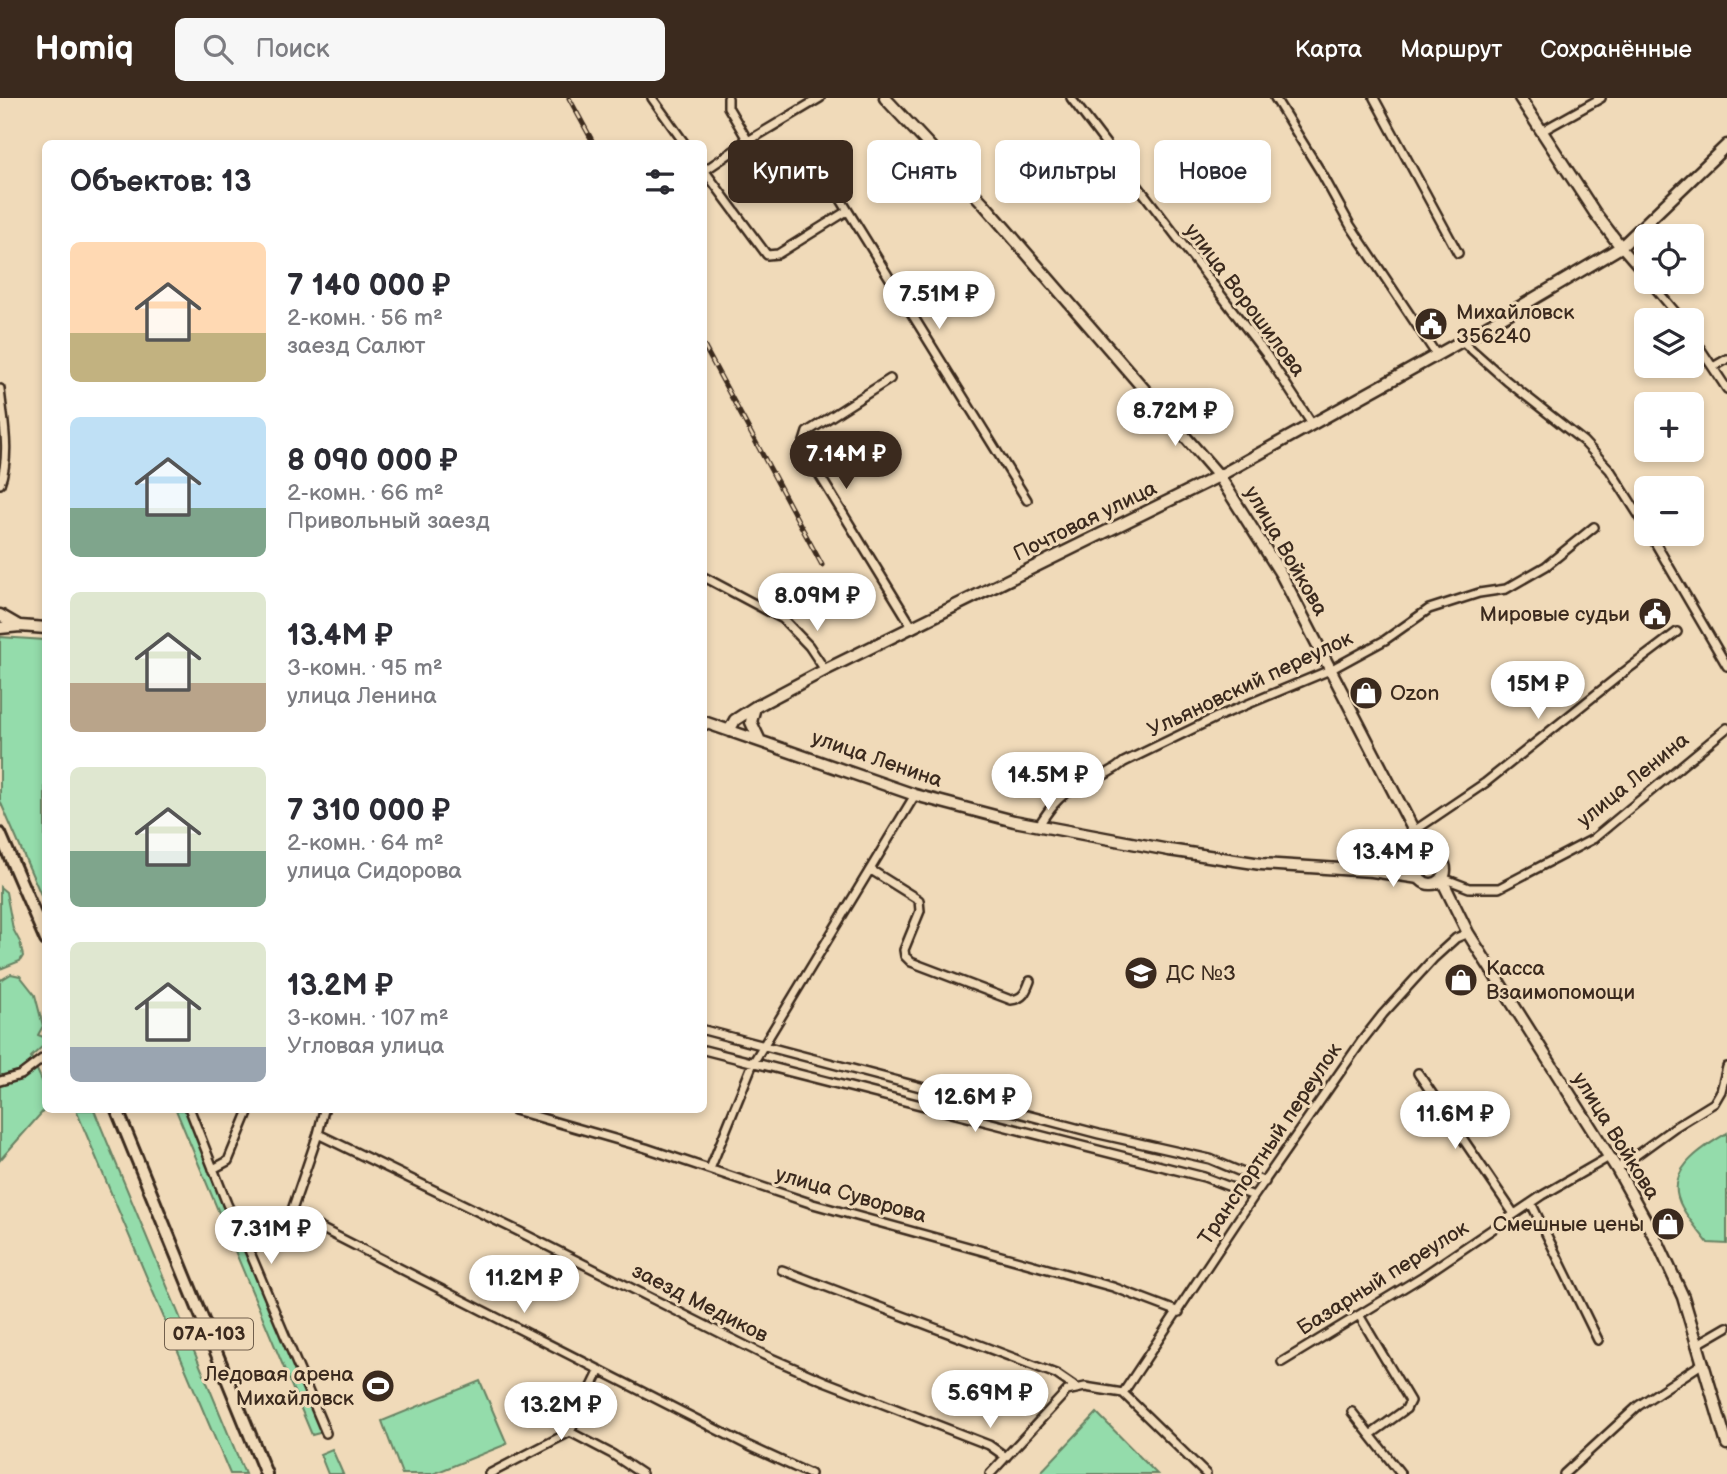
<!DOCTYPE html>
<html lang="ru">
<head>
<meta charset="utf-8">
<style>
	body { margin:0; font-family:"Balsamiq Sans",sans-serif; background:#f7f7f7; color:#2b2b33; height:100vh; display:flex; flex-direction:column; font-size:26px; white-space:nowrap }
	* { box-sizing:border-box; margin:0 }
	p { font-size:23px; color:#7c7c81 }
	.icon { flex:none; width:38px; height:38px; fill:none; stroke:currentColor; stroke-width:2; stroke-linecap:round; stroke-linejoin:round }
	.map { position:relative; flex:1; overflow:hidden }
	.drawer { position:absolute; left:42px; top:42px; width:665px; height:973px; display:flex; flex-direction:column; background:#fff; border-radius:10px; box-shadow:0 4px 10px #0003 }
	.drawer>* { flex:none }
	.guide { position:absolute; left:728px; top:42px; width:665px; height:63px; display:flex; gap:14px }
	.fabs { position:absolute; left:1634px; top:126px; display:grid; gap:14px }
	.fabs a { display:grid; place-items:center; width:70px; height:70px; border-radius:10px; background:#fff; box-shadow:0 4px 10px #0003; font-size:35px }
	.price { position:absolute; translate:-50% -60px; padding:0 16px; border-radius:24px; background:#fff; color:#222; font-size:23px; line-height:46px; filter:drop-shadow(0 2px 4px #0008) }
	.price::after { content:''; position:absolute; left:50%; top:42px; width:21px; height:16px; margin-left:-10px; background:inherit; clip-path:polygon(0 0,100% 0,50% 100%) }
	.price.current { background:#3b2a1e; color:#fff }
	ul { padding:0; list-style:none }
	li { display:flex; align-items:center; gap:21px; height:175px; padding:0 28px }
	li span { display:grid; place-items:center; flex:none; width:196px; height:140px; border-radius:10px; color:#555 }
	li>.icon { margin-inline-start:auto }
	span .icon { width:84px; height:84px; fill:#fffc; stroke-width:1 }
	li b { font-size:30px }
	h2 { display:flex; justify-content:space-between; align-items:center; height:84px; padding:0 28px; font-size:30px }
	.chip { padding:0 24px; border-radius:10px; background:#fff; box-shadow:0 4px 10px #0003; font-size:24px; line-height:63px }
	.chip.current { background:#3b2a1e; color:#fff }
	header { display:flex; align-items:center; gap:42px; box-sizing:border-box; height:98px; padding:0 35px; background:#3b2a1e; color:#fff }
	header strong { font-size:33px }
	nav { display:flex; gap:38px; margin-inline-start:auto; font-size:24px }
	.search { width:490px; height:63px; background:#f7f7f7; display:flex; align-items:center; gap:18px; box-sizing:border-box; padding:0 24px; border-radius:10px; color:#7c7c81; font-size:26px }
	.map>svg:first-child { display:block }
	.green { fill:#94dcab; stroke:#688364; stroke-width:2 }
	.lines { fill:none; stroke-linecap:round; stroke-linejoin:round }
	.street-casing { stroke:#3b2a1e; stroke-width:12 }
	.secondary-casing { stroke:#3b2a1e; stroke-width:15 }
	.primary-casing { stroke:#3b2a1e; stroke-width:16 }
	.street { stroke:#f0dab9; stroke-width:7 }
	.secondary { stroke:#f0dab9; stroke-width:10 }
	.primary { stroke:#f0dab9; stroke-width:10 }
	.rail-casing { stroke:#3b2a1e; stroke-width:5 }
	.rail { stroke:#f0dab9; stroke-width:2.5; stroke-dasharray:8; stroke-linecap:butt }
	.labels { text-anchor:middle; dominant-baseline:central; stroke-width:6; stroke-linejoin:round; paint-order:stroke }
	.shield { fill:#f0dab9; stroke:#715f4c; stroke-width:2 }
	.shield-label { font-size:19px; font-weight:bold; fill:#3b2a1e }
	.street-label { font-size:21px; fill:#3b2a1e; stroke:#f0dab9 }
	.poi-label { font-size:21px; fill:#3b2a1e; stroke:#f0dab9; text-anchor:start }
</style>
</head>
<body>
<header>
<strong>Homiq</strong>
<div class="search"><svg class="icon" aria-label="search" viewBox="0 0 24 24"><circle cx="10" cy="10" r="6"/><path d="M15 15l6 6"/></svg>Поиск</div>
<nav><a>Карта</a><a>Маршрут</a><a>Сохранённые</a></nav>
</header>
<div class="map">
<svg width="1727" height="1376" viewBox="0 0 1727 1376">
	<rect width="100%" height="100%" fill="#f0dab9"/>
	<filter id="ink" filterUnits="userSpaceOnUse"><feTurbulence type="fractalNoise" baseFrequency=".0143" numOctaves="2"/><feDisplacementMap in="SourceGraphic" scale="14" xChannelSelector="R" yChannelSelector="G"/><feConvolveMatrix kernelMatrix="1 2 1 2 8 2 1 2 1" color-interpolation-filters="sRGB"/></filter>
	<g filter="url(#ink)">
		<path class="green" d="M0 539 45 542V806L0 703Z
			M0 789 6 794 13 831 20 844 23 858 20 863 0 871Z
			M11 876 20 878 35 897 43 928 38 937 46 940 45 946 31 959 45 989V1011L0 1062V880L1 882Z
			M76 1012H94L245 1376H230Z
			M176 1012H187L323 1334 312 1337Z
			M1727 1035V1146L1708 1145C1699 1133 1689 1122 1682 1109 1662 1073 1702 1050 1727 1035Z
			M480 1283 507 1346 433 1376H402L382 1323Z
			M1097 1315 1157 1376H1039Z
			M332 1351 343 1376H328L320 1356Z"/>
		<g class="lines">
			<defs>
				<path id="street" d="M652 0 685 46
					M728 0V9L748 43
					M1071 0 1266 256 1312 326
					M1275 0 1322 76 1350 127 1436 256
					M1374 0 1458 155
					M1542 33 1601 0
					M704 72 767 157 778 156 847 113
					M704 73 748 43 820 0
					M827 79 1027 402
					M1621 149 1647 179
					M1650 184 1682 222
					M1692 238 1727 291
					M1462 243 1507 283 1583 343 1610 372 1647 430
					M1713 269 1727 261
					M890 281 807 334 803 347 806 355 913 530
					M0 291C3 322 11 356 0 386
					M1650 436 1727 568
					M704 479 783 521 809 548 825 572
					M1039 727C1048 713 1058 698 1074 690 1092 682 1109 677 1124 664L1217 619 1330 572 1385 542 1429 511 1479 495 1506 491 1546 468 1594 429
					M1414 733 1485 685 1624 574 1677 534
					M871 772 919 802 920 813 904 852 905 858 911 864 1011 902C1023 901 1026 894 1030 883
					M1443 780 1469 790H1499L1593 741 1727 630
					M704 932 1099 1036 1210 1061 1265 1084
					M704 952 1204 1079 1254 1098
					M1418 975 1514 1116
					M0 983 21 977 46 958
					M190 1012 227 1106 249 1152 326 1335
					M514 1012 646 1050 813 1106 1113 1189 1179 1214
					M318 1036 324 1012
					M213 1071 228 1063 249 1012
					M710 1071 753 965 915 697
					M1617 1071 1675 1029 1714 1005 1721 993 1727 969
					M1531 1105 1598 1242
					M291 1115 318 1036 516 1132 764 1257 824 1283 989 1347 1006 1359
					M249 1152 280 1135 291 1115 749 1348 810 1376
					M782 1172 1056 1276 1075 1289
					M1359 1217 1410 1303 1406 1311 1370 1337
					M1696 1247 1727 1229
					M1282 1264 1423 1178 1543 1097 1609 1059
					M600 1272 570 1334 612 1356 642 1376
					M1123 1295 1254 1098 1361 944 1383 916 1434 860 1456 840 1468 835
					M1352 1314 1401 1376
					M489 1376 570 1334
					M990 1376 1067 1293 1085 1289 1123 1295 1206 1376
					M1564 1376 1638 1308 1703 1265"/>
				<path id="secondary" d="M885 0 983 105 1219 378 1281 476 1415 735 1431 757
					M1520 0 1595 115 1621 149
					M0 517 19 528
					M0 530 20 528 46 530
					M755 609 751 624 759 641
					M704 624 915 697 1014 723 1169 752 1261 766 1372 773 1419 780
					M730 631 735 622 755 609 825 572 1219 378 1462 243 1621 149 1727 47
					M1417 772a14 14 0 1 1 28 0a14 14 0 1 1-28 0Z
					M1383 771 1418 766
					M1442 782 1468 835 1617 1071 1659 1147 1683 1199 1727 1346"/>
				<path id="primary" d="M0 736 46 842
					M117 1012 266 1376"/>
			</defs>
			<use href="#street" class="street-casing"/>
			<use href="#secondary" class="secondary-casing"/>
			<use href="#primary" class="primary-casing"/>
			<use href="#street" class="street"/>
			<use href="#secondary" class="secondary"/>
			<use href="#primary" class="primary"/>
			<defs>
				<path id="rail" d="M569 0 594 46
					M704 248 822 467"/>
			</defs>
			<use href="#rail" class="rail-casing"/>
			<use href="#rail" class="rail"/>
		</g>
	</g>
	<defs>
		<symbol id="civic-disc" viewBox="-11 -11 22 22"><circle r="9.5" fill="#3b2a1e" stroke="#f0dab9"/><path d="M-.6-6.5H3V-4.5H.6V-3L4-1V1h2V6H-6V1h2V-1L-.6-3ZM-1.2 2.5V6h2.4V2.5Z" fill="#fff"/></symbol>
		<symbol id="shop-disc" viewBox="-11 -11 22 22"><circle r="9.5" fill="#3b2a1e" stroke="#f0dab9"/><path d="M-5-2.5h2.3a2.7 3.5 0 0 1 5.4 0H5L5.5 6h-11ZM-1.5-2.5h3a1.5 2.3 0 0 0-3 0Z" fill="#fff"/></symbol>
		<symbol id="school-disc" viewBox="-11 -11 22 22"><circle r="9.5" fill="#3b2a1e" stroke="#f0dab9"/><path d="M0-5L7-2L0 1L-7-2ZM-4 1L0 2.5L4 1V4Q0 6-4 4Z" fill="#fff"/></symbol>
		<symbol id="stadium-disc" viewBox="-11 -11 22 22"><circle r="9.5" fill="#3b2a1e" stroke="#f0dab9"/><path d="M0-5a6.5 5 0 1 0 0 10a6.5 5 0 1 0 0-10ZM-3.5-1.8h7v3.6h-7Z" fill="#fff"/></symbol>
	</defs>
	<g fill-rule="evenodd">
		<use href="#civic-disc" x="1412" y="207" width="38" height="38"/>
		<use href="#civic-disc" x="1636" y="497" width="38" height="38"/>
		<use href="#shop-disc" x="1347" y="576" width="38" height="38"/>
		<use href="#school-disc" x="1122" y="856" width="38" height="38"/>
		<use href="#shop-disc" x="1442" y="863" width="38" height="38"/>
		<use href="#shop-disc" x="1649" y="1107" width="38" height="38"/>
		<use href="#stadium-disc" x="359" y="1269" width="38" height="38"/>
	</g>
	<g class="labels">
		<rect class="shield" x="165" y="1220.5" width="88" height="31" rx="5"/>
		<g class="shield-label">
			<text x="209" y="1236">07А-103</text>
		</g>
		<g class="street-label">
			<text transform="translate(1245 202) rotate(53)">улица Ворошилова</text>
			<text transform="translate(1085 423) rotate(-26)">Почтовая улица</text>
			<text transform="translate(1286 453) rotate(60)">улица Войкова</text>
			<text transform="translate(1250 586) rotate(-25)">Ульяновский переулок</text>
			<text transform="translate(877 661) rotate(19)">улица Ленина</text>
			<text transform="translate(1633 682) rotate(-39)">улица Ленина</text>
			<text transform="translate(1616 1038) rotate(58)">улица Войкова</text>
			<text transform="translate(1270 1046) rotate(-56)">Транспортный переулок</text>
			<text transform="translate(851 1097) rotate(16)">улица Суворова</text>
			<text transform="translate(1383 1180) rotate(-32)">Базарный переулок</text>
			<text transform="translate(700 1205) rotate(27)">заезд Медиков</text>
		</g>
		<g class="poi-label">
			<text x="1456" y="214">Михайловск<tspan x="1456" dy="24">356240</tspan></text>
			<text x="1630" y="516" text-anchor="end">Мировые судьи</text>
			<text x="1390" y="595">Ozon</text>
			<text x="1486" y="870">Касса<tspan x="1486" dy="24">Взаимопомощи</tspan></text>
			<text x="1166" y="875">ДС №3</text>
			<text x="1644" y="1126" text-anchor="end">Смешные цены</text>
			<text x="354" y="1276" text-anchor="end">Ледовая арена<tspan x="354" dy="24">Михайловск</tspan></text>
		</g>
	</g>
</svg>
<div class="fabs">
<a><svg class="icon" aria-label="locate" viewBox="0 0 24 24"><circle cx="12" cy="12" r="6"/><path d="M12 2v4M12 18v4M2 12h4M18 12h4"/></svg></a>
<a><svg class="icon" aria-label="layers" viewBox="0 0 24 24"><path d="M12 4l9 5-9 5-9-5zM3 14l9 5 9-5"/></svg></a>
<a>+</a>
<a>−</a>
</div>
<b class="price" style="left:939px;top:233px">7.51M ₽</b>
<b class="price" style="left:1175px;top:350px">8.72M ₽</b>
<b class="price current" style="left:846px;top:393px">7.14M ₽</b>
<b class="price" style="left:817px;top:535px">8.09M ₽</b>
<b class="price" style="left:1538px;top:623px">15M ₽</b>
<b class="price" style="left:1048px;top:714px">14.5M ₽</b>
<b class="price" style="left:1393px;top:791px">13.4M ₽</b>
<b class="price" style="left:975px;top:1036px">12.6M ₽</b>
<b class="price" style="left:1455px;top:1053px">11.6M ₽</b>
<b class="price" style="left:271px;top:1168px">7.31M ₽</b>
<b class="price" style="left:524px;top:1217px">11.2M ₽</b>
<b class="price" style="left:990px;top:1332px">5.69M ₽</b>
<b class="price" style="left:561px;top:1344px">13.2M ₽</b>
<div class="guide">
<a class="chip current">Купить</a>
<a class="chip">Снять</a>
<a class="chip">Фильтры</a>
<a class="chip">Новое</a>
</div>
<section class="drawer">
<h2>Объектов: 13<svg class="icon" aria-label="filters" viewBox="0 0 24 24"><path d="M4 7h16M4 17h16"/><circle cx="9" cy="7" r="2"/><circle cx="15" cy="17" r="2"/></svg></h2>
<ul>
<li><span style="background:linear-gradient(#ffd9b3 65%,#c2b280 0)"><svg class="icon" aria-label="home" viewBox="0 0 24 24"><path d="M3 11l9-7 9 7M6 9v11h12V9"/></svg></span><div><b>7 140 000 ₽</b><p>2-комн. · 56 m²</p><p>заезд Салют</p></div></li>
<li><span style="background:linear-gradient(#bfe0f5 65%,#7fa58c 0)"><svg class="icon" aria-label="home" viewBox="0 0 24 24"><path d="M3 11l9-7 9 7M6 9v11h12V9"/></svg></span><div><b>8 090 000 ₽</b><p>2-комн. · 66 m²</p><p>Привольный заезд</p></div></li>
<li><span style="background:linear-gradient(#dfe7d0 65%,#b9a48a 0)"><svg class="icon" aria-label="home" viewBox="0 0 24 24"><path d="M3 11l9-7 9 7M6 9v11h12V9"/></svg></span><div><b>13.4M ₽</b><p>3-комн. · 95 m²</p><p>улица Ленина</p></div></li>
<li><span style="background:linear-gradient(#dfe7d0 60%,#7fa58c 0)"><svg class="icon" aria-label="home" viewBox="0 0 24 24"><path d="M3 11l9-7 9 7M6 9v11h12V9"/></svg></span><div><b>7 310 000 ₽</b><p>2-комн. · 64 m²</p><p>улица Сидорова</p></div></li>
<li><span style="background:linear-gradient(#dfe7d0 75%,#9aa5b1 0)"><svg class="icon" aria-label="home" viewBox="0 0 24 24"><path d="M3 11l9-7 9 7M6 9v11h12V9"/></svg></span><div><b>13.2M ₽</b><p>3-комн. · 107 m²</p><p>Угловая улица</p></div></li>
</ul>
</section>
</div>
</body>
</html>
